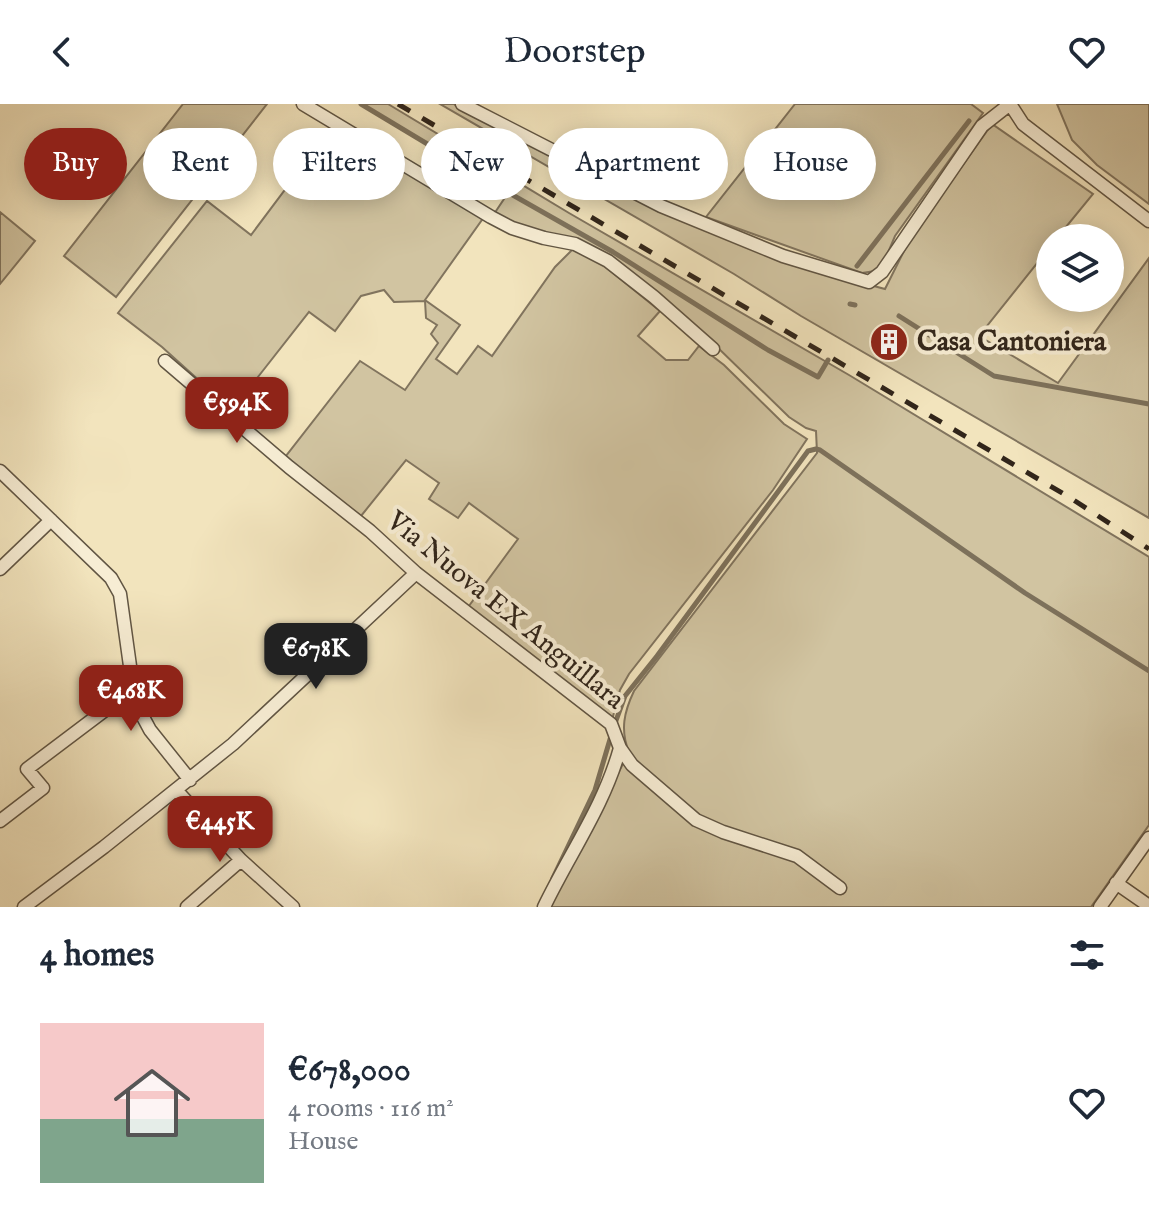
<!DOCTYPE html>
<html lang="en">
<head>
<meta charset="utf-8">
<style>
	body { margin:0; font-family:"IM FELL English",serif; background:#f2f2f3; color:#1f2937; height:100vh; display:flex; flex-direction:column; font-size:30px; white-space:nowrap }
	* { box-sizing:border-box; margin:0 }
	p { font-size:26px; color:#747a83 }
	.icon { flex:none; width:44px; height:44px; fill:none; stroke:currentColor; stroke-width:2; stroke-linecap:round; stroke-linejoin:round }
	.map { position:relative; height:803px; overflow:hidden }
	.sheet { display:flex; flex-direction:column; background:#fff; flex:1 }
	.sheet>* { flex:none }
	.hud { position:absolute; left:24px; top:24px; width:1102px; height:72px; display:flex; gap:16px }
	.controls { position:absolute; left:1036px; top:120px; display:grid; gap:16px }
	.controls a { display:grid; place-items:center; width:88px; height:88px; border-radius:50%; background:#fff; box-shadow:0 4px 20px #0003; font-size:40px }
	.price { position:absolute; translate:-50% -68px; padding:0 18px; border-radius:16px; background:#8f2418; color:#fff; font-size:26px; line-height:52px; filter:drop-shadow(0 2px 4px #0008) }
	.price::after { content:''; position:absolute; left:50%; top:48px; width:24px; height:18px; margin-left:-12px; background:inherit; clip-path:polygon(0 0,100% 0,50% 100%) }
	.price.active { background:#222; color:#fff }
	ul { padding:0; list-style:none }
	li { display:flex; align-items:center; gap:24px; height:200px; padding:0 40px }
	li+li { border-top:2px solid #e0e1e3 }
	li span { display:grid; place-items:center; flex:none; width:224px; height:160px; border-radius:0px; color:#555 }
	li>.icon { margin-inline-start:auto }
	span .icon { width:96px; height:96px; fill:#fffc; stroke-width:1 }
	li b { font-size:34px }
	h2 { display:flex; justify-content:space-between; align-items:center; height:96px; padding:0 40px; font-size:34px }
	.tag { padding:0 28px; border-radius:36px; background:#fff; box-shadow:0 4px 20px #0003; font-size:28px; line-height:72px }
	.tag.active { background:#8f2418; color:#fff }
	header { display:flex; justify-content:space-between; align-items:center; height:104px; padding:0 40px; background:#fff; font-size:36px; font-weight:600 }
	.map>svg:first-child { display:block }
	.green { fill:#d1c4a1; stroke:#81745e; stroke-width:2 }
	.lines { fill:none; stroke-linecap:round; stroke-linejoin:round }
	.stream { stroke:#7d715b; stroke-width:5 }
	.minor-casing { stroke:#615543; stroke-width:15 }
	.minor { stroke:#f7edd4; stroke-width:12 }
	.rail { stroke:#31251a; stroke-width:5; stroke-dasharray:14 14; stroke-linecap:butt }
	.labels { text-anchor:middle; dominant-baseline:central; stroke-width:8; stroke-linejoin:round; paint-order:stroke }
	.poi-label { font-size:28px; font-weight:bold; fill:#31251a; stroke:#f7edd4; text-anchor:start }
	.street-label { font-size:28px; fill:#31251a; stroke:#f7edd4 }
</style>
</head>
<body>
<header><svg class="icon" aria-label="back" viewBox="0 0 24 24"><path d="M15 5l-7 7 7 7"/></svg>Doorstep<svg class="icon" aria-label="heart" viewBox="0 0 24 24"><path d="M12 20l-8-8c-3-5 5-10 8-4 3-6 11-1 8 4z"/></svg></header>
<div class="map">
<svg width="1149" height="803" viewBox="0 0 1149 803">
	<rect width="100%" height="100%" fill="#f2e4bd"/>
	<filter id="stains"><feTurbulence type="fractalNoise" baseFrequency=".0025" numOctaves="4"/><feColorMatrix values="0 0 0 0 .2 0 0 0 0 .09 0 0 0 0 .02 0 0 0 .5 -.17"/></filter>
	<radialGradient id="worn" r=".72"><stop offset=".6" stop-color="#630" stop-opacity="0"/><stop offset="1" stop-color="#630" stop-opacity=".3"/></radialGradient>
	<path class="green" d="M183 0H267L116 193 64 152Z
		M361 0H388L393 3 569 109 849 271 1149 453V721L1091 803H550L629 648C620 626 624 608 634 587L817 349 816 327 806 324 789 313 714 240 611 153 540 130 494 110 508 89Z
		M440 0H454L658 107 807 164 885 185 910 135 992 20 1093 90 1057 134H1050V143L979 232 1058 279 1149 154V414L801 212 734 170Z
		M795 0H971L983 9 895 132 887 151 875 167 862 169 706 113Z
		M1057 0H1149V100L1097 61 1072 36Z
		M332 23 484 113 425 196 460 221 436 255 457 270 478 242 492 252 555 163 574 144 598 157 660 207 638 232 666 256H688L699 242 724 261 784 320 807 335 773 386 629 570 620 586 611 620 466 506 518 435 469 399 458 414 429 395 439 379 406 356 361 412 305 370 286 352 360 257 405 286 438 239 431 230 437 221 426 214 425 197 394 198 384 186 361 192 335 227 309 208 232 306 162 243 118 209 207 97 251 131Z
		M0 108 35 137 0 180Z"/>
	<g class="lines">
		<path class="stream" d="M361 0 509 89 613 148 768 246 818 273 828 256
			M857 162 969 17
			M850 200 855 201
			M899 212 994 272 1149 300
			M614 622 625 592 657 552 808 347 816 345 820 346 1025 489 1149 567
			M553 774 595 686 611 632"/>
		<defs>
			<path id="minor" d="M303 0 491 113 512 124 544 134 575 140 608 157 654 193 713 245
				M462 0 661 102 783 152 869 178 882 168 982 22 1010 0
				M1010 0 1023 20 1149 117
				M165 257 289 363 370 427 416 469 611 620 620 644 632 661 696 716 723 728 797 752 840 784
				M0 367 111 474 120 490 135 598 150 626 190 676
				M0 465 51 416
				M177 687 241 756 293 803
				M0 717 43 684 27 665 133 585
				M1116 779 1149 802
				M24 803 104 743 233 640 416 469
				M187 803 241 756
				M544 803C570 749 604 702 620 644
				M1100 803 1149 734"/>
		</defs>
		<use href="#minor" class="minor-casing"/>
		<use href="#minor" class="minor"/>
		<path class="rail" d="M398 0 1069 393 1149 445"/>
	</g>
	<defs>
		<symbol id="building-disc" viewBox="-11 -11 22 22"><circle r="9.5" fill="#8f2418" stroke="#f7edd4"/><path d="M-4-6H4V6H1V3H-1V6H-4ZM-2.5-4.3h1.7v1.8h-1.7ZM.8-4.3h1.7v1.8H.8ZM-2.5-1h1.7V.8h-1.7ZM.8-1h1.7V.8H.8Z" fill="#fff"/></symbol>
	</defs>
	<g fill-rule="evenodd">
		<use href="#building-disc" x="867" y="216" width="44" height="44"/>
	</g>
	<g class="labels">
		<g class="poi-label">
			<text x="917" y="238">Casa Cantoniera</text>
		</g>
		<g class="street-label">
			<text transform="translate(505 507) rotate(39)">Via Nuova EX Anguillara</text>
		</g>
	</g>
	<rect width="100%" height="100%" filter="url(#stains)"/>
	<rect width="100%" height="100%" fill="url(#worn)"/>
</svg>
<div class="controls">
<a><svg class="icon" aria-label="layers" viewBox="0 0 24 24"><path d="M12 4l9 5-9 5-9-5zM3 14l9 5 9-5"/></svg></a>
</div>
<b class="price" style="left:237px;top:341px">€594K</b>
<b class="price active" style="left:316px;top:587px">€678K</b>
<b class="price" style="left:131px;top:629px">€468K</b>
<b class="price" style="left:220px;top:760px">€445K</b>
<div class="hud">
<a class="tag active">Buy</a>
<a class="tag">Rent</a>
<a class="tag">Filters</a>
<a class="tag">New</a>
<a class="tag">Apartment</a>
<a class="tag">House</a>
</div>
</div>
<section class="sheet">
<h2>4 homes<svg class="icon" aria-label="filters" viewBox="0 0 24 24"><path d="M4 7h16M4 17h16"/><circle cx="9" cy="7" r="2"/><circle cx="15" cy="17" r="2"/></svg></h2>
<ul>
<li><span style="background:linear-gradient(#f6c9c9 60%,#7fa58c 0)"><svg class="icon" aria-label="home" viewBox="0 0 24 24"><path d="M3 11l9-7 9 7M6 9v11h12V9"/></svg></span><div><b>€678,000</b><p>4 rooms · 116 m²</p><p>House</p></div><svg class="icon" aria-label="heart" viewBox="0 0 24 24"><path d="M12 20l-8-8c-3-5 5-10 8-4 3-6 11-1 8 4z"/></svg></li>
</ul>
</section>
</body>
</html>
